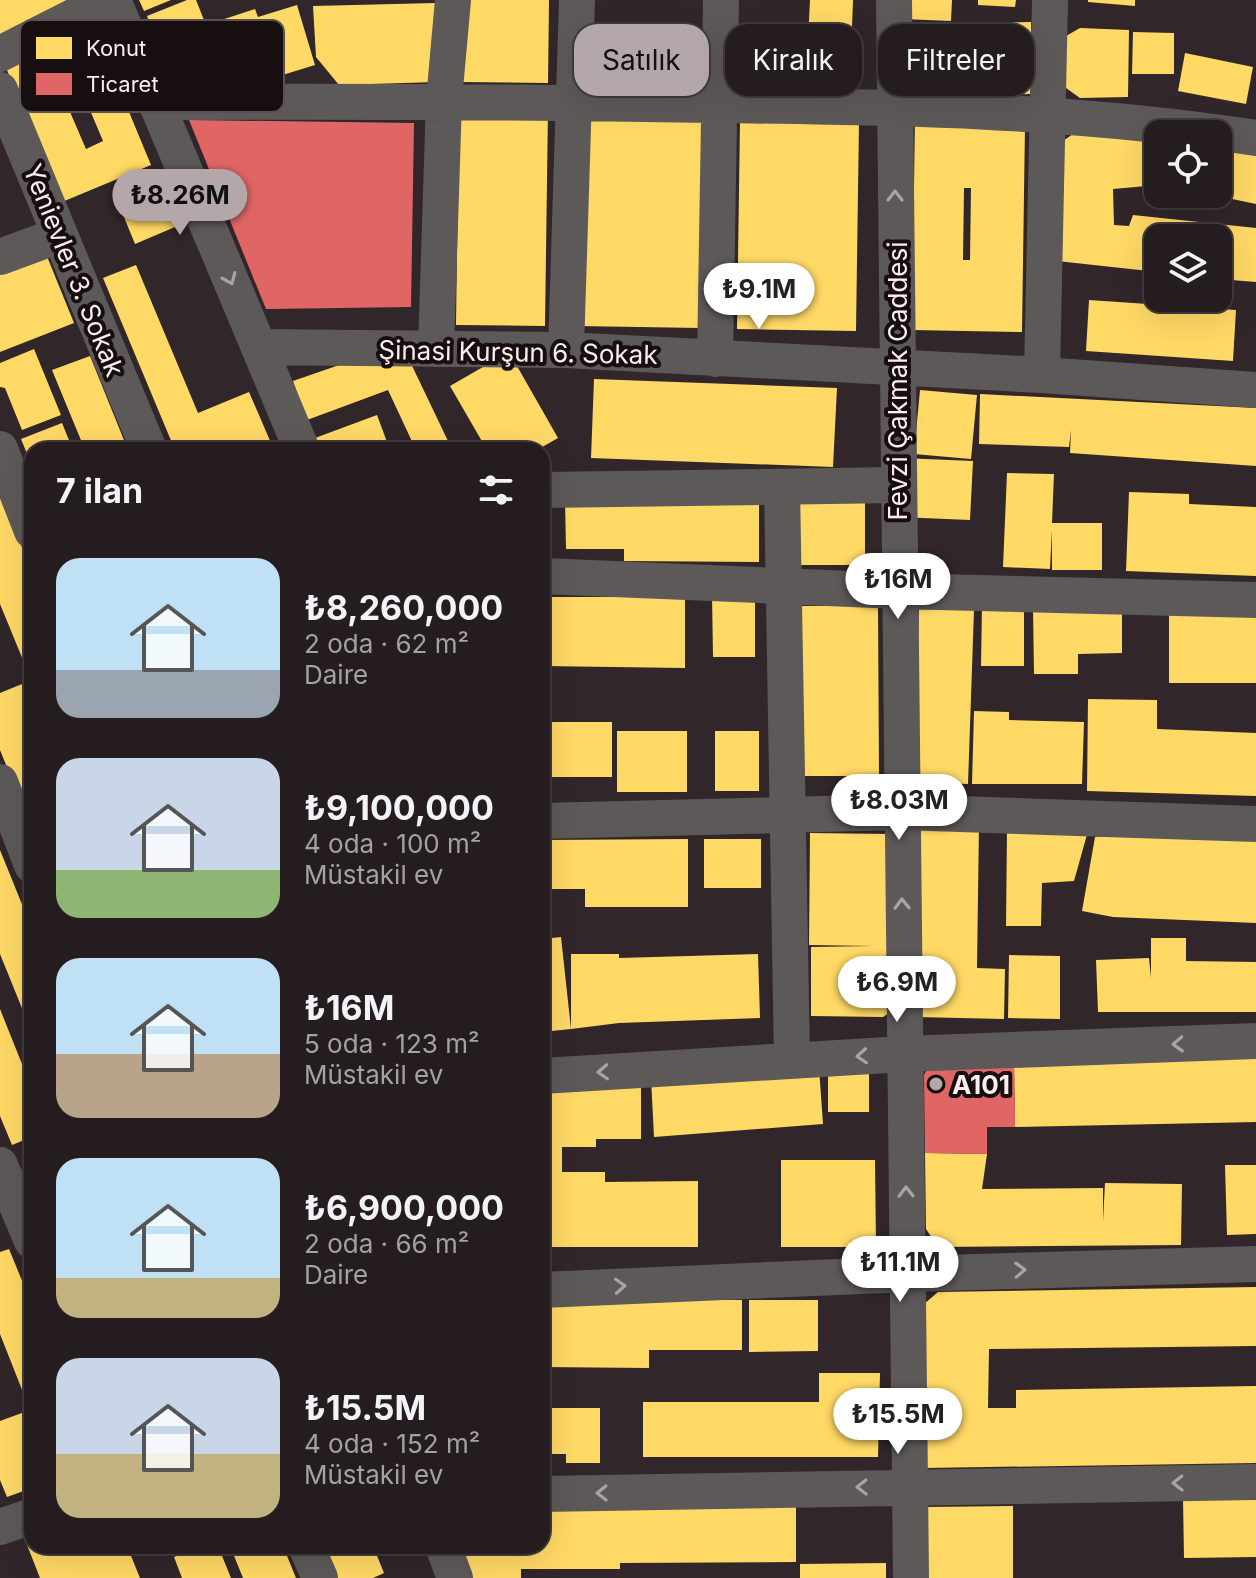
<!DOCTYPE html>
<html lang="tr">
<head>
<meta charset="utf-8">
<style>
	body { margin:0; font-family:Inter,sans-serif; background:#31292c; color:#f1f3f6; height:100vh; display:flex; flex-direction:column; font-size:30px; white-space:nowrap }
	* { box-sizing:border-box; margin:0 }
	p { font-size:26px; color:#a3a1a4 }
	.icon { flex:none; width:44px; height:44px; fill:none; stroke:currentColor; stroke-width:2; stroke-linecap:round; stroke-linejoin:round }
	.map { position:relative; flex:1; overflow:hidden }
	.sheet { position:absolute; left:24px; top:442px; width:526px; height:1112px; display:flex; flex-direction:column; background:#251c1f; border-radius:24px; box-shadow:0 8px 32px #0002,0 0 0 2px #423a3d }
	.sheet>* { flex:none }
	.banner { position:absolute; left:574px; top:24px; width:562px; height:72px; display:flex; gap:16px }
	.fabs { position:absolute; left:1144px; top:120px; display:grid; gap:16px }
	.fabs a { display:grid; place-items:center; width:88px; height:88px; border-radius:16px; background:#251c1f; box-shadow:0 8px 32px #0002,0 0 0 2px #423a3d; font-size:40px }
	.price { position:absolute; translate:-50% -68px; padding:0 18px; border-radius:28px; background:#fff; color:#222; font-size:26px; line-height:52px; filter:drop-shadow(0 2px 4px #0008) }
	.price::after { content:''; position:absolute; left:50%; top:48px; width:24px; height:18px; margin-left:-12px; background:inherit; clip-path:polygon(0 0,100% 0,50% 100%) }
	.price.active { background:#b4a7aa; color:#111 }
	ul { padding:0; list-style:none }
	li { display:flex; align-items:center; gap:24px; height:200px; padding:0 32px }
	li span { display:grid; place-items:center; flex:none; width:224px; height:160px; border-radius:24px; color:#555 }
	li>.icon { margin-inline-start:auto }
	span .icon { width:96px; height:96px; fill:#fffc; stroke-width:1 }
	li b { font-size:34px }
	h2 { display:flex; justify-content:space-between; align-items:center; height:96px; padding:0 32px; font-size:34px }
	.tag { padding:0 28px; border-radius:24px; background:#251c1f; box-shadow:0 8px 32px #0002,0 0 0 2px #423a3d; font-size:28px; line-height:72px }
	.tag.active { background:#b4a7aa; color:#111 }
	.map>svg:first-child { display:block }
	.homes { fill:#ffd966; fill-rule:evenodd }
	.shops { fill:#e06666 }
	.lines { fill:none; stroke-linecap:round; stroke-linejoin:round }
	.minor { stroke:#5d5959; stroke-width:36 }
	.oneway { stroke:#aca2a4 }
	.poi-dot { fill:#b4a7aa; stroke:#170e10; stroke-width:3 }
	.labels { text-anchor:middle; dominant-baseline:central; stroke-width:8; stroke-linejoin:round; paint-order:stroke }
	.street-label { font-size:26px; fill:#fbecef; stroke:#170e10 }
	.poi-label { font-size:26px; font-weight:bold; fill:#fbecef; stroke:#170e10; text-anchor:start }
	.key { fill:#170e10; stroke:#5b5153; stroke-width:2 }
	.key-label { font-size:22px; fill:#fbecef }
</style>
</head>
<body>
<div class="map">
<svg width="1256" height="1578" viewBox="0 0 1256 1578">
	<rect width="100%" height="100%" fill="#312629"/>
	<path class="homes" d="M0 0H70L0 39Z
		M139 0H171L144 11Z
		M187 0H196L206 25 255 9 258 17 297 5 315 65 276 77 173 87 147 16Z
		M462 0H549L548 83 461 82Z
		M810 0H853L850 80 796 78 797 39 808 40Z
		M903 0H952L951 21 902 19Z
		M978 0H1016L1015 7 978 5Z
		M1088 0H1135V6L1088 2Z
		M435 3 436 82 339 85 316 57 313 6Z
		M1031 22 1032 94 904 97 902 25Z
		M93 25 151 165 62 202 4 63 42 47 86 149 103 141 60 39Z
		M587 27 641 28 639 78 586 77Z
		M1080 28 1129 30 1128 97 1080 98 1066 88V36Z
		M670 30 706 32 704 75 668 74Z
		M732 30 784 34 780 78 728 73Z
		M1133 32 1174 33V74H1132Z
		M1185 53 1253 67 1246 104 1178 91Z
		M459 108 548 109 545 326 456 325Z
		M580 109 704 111 701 328 577 326Z
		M915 117 1025 125 1022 332 912 330ZM964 188H971L970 260H963Z
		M740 121 859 122 856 331 737 329Z
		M1158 133V185L1113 189 1114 225 1129 226 1133 215 1256 228V282L1218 279V238H1158V272L1057 261 1060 143 1073 134Z
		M1218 142 1256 150V204L1218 196Z
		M156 184 175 227 135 244 117 200Z
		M42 244 74 323 0 352V261Z
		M136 265 198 413 249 392 274 450H175L103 278Z
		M1089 300 1236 310 1233 361 1086 351Z
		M34 349 61 415 22 430 5 388 0 387V363Z
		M404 349 448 441 430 450H416L388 390 307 420 293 381 371 354Z
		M509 352 558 438 537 450H487L450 386Z
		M90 356 128 450H85L52 370Z
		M594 379 837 388 833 467 591 458Z
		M920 390 977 395 971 459 914 454Z
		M980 394 1256 408V466L1070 453 1071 430 1069 447 979 444Z
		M377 415 390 450H320L315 438Z
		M62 423 73 450H32V466L21 439Z
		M902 458 973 461 970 520 899 517Z
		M1007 473 1054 474 1052 523H1102V570H1052V530L1050 569 1003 567Z
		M798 490H865V565H798Z
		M1129 492 1189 494V504L1256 507V576L1126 571Z
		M0 493 32 572V682L0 604Z
		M759 500V562L624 561V549H566L565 501Z
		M712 595H755V657H713Z
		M542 597H685V668L542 666Z
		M982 604H1024V666H981Z
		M801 606H878L879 776H801Z
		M1033 607H1122V653L1078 654V674H1034Z
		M919 609 974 610 968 784 914 782Z
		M1256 613V683H1169V614Z
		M22 684 32 708V829L0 750V693Z
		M1088 699 1157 700V729L1256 733V796L1087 791Z
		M974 711 1009 712V720L1084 722 1082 784H972Z
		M544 722H612V777H544Z
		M617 731H687V792H617Z
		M715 731H759V791H715Z
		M920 822 979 823 977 968 1005 969 1004 1019 917 1017Z
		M1007 830 1088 831 1074 881 1042 883 1041 926H1006Z
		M810 833 892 834 893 1010 883 1017 811 1016V947L873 946 809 945Z
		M1129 834 1256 836V923L1113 917 1082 911 1095 837Z
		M688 839V907H585V889H542V840Z
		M704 839H761V888H704Z
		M0 850 32 929V1033L0 954Z
		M561 937 571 1029V954H619V958L758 954 760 1018 619 1023 571 1029 542 1032V939Z
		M1151 938H1186V961L1256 962V1012H1098L1096 960 1149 958 1151 978Z
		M1009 955 1060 956V1019L1008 1018Z
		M0 1009 32 1089V1137L12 1145 0 1116Z
		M1256 1058V1122L1015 1127 1014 1064Z
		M828 1062H869V1112H828Z
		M819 1068 823 1124 654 1137 651 1078Z
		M542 1085H641V1139H596V1147H562V1172H605V1182L698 1181V1247H542Z
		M925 1153 987 1154 982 1189 1103 1188V1221L1105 1183 1182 1184 1181 1245 938 1247 926 1229Z
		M781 1160H875L876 1247H781Z
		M1225 1165H1256V1234L1227 1235Z
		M9 1249 32 1305V1488L7 1497 0 1480V1421L30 1410 0 1334V1252Z
		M1256 1287V1346L989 1349 988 1408H1016V1390L1256 1386V1463L925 1468 924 1304 938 1292Z
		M542 1300H742V1350H649V1368L542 1367Z
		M749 1300H818V1351L749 1352Z
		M819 1373H880L878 1457H643V1402H819Z
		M542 1408H600V1463H566V1454H542Z
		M1256 1497V1557L1184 1558 1183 1498Z
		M542 1504H796V1562L620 1563V1569H521V1578H468L462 1546H542Z
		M1013 1506V1578H928L927 1507Z
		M32 1528V1546H127L140 1578H40L22 1532Z
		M203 1546H218L231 1578H182L174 1557Z
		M230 1546H283L296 1578H243Z
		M322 1546H373L384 1573 373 1578H335Z
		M886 1563V1578H800V1564Z"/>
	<path class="shops" d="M189 120 414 123 411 307 266 309Z
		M1014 1064 1015 1127H987V1154L925 1153 924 1075 929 1065Z"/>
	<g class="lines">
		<path class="minor" d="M113 0 302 450
			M894 0 911 1578
			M0 54 106 0
			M0 90 149 450
			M156 102C342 101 527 102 713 105 894 107 1077 110 1256 138
			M0 257 60 235
			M259 347 566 350 1042 375 1256 390
			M436 349 444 100 453 0
			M566 350 577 0
			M715 359 721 0
			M1042 375 1050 0
			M0 449 32 531
			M782 487 792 1061
			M542 490 898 485
			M542 576 898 591 1256 600
			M0 782 32 865
			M542 821 901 812 1256 824
			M542 1076 904 1054 1256 1041
			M0 1165 32 1241
			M542 1290 907 1274 1256 1264
			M542 1494 1256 1482
			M0 1527 32 1516
			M306 1546 320 1578
			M443 1546 455 1578"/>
	</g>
	<defs><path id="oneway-chevron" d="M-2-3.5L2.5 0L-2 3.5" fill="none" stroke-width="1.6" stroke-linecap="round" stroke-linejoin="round" transform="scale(2)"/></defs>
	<g class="oneway">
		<use href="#oneway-chevron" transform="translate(895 196) rotate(-90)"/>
		<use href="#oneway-chevron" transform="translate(230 279) rotate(67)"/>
		<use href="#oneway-chevron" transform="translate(902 904) rotate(-91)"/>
		<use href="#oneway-chevron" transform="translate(1178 1044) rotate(178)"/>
		<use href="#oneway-chevron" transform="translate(862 1056) rotate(176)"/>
		<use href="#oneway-chevron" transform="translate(603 1072) rotate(177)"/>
		<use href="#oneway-chevron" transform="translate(906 1192) rotate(-91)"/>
		<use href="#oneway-chevron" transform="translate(1020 1270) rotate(-2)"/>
		<use href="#oneway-chevron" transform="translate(620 1286) rotate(-3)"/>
		<use href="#oneway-chevron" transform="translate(1178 1483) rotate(179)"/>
		<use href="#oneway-chevron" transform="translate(862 1487) rotate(179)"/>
		<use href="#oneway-chevron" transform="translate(602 1493) rotate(179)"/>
	</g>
	<circle class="poi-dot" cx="936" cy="1084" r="8"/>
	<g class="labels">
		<g class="street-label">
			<text transform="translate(74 270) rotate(68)">Yenievler 3. Sokak</text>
			<text transform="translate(518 352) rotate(1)">Şinasi Kurşun 6. Sokak</text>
			<text transform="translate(897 381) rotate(-90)">Fevzi Çakmak Caddesi</text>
		</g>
		<g class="poi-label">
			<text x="952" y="1084">A101</text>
		</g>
	</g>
	<rect x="20" y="20" width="264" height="92" rx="12" class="key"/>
	<rect x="36" y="37" width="36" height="22" fill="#ffd966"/>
	<rect x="36" y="73" width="36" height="22" fill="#e06666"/>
	<g class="key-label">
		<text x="86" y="56">Konut</text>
		<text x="86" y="92">Ticaret</text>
	</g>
</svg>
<div class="fabs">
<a><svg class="icon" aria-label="locate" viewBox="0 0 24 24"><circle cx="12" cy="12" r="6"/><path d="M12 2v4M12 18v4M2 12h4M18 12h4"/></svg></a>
<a><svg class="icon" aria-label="layers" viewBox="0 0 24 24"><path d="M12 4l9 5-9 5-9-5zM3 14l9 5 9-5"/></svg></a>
</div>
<b class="price active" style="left:180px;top:237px">₺8.26M</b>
<b class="price" style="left:759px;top:331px">₺9.1M</b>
<b class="price" style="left:898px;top:621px">₺16M</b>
<b class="price" style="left:899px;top:842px">₺8.03M</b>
<b class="price" style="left:897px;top:1024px">₺6.9M</b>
<b class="price" style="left:900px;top:1304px">₺11.1M</b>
<b class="price" style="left:898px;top:1456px">₺15.5M</b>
<div class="banner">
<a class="tag active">Satılık</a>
<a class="tag">Kiralık</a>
<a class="tag">Filtreler</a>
</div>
<section class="sheet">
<h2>7 ilan<svg class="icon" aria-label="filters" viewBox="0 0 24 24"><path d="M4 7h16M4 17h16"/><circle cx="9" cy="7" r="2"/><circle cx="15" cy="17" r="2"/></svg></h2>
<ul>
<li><span style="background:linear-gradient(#bfe0f5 70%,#9aa5b1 0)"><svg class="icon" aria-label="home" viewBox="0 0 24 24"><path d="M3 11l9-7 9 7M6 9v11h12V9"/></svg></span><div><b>₺8,260,000</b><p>2 oda · 62 m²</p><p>Daire</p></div></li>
<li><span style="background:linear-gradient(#c9d6e8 70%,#8fb573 0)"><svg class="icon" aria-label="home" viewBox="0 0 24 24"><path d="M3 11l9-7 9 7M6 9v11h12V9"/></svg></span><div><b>₺9,100,000</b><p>4 oda · 100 m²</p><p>Müstakil ev</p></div></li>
<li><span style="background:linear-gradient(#bfe0f5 60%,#b9a48a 0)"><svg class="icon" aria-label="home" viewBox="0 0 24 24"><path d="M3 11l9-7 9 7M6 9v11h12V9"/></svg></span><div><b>₺16M</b><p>5 oda · 123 m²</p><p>Müstakil ev</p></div></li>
<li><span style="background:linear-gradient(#bfe0f5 75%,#c2b280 0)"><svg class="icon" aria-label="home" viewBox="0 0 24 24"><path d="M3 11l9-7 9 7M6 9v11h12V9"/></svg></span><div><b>₺6,900,000</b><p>2 oda · 66 m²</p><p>Daire</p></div></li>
<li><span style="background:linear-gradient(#c9d6e8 60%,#c2b280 0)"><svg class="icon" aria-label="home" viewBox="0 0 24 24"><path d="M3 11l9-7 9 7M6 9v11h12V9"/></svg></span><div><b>₺15.5M</b><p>4 oda · 152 m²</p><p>Müstakil ev</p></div></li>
</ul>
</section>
</div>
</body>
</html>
